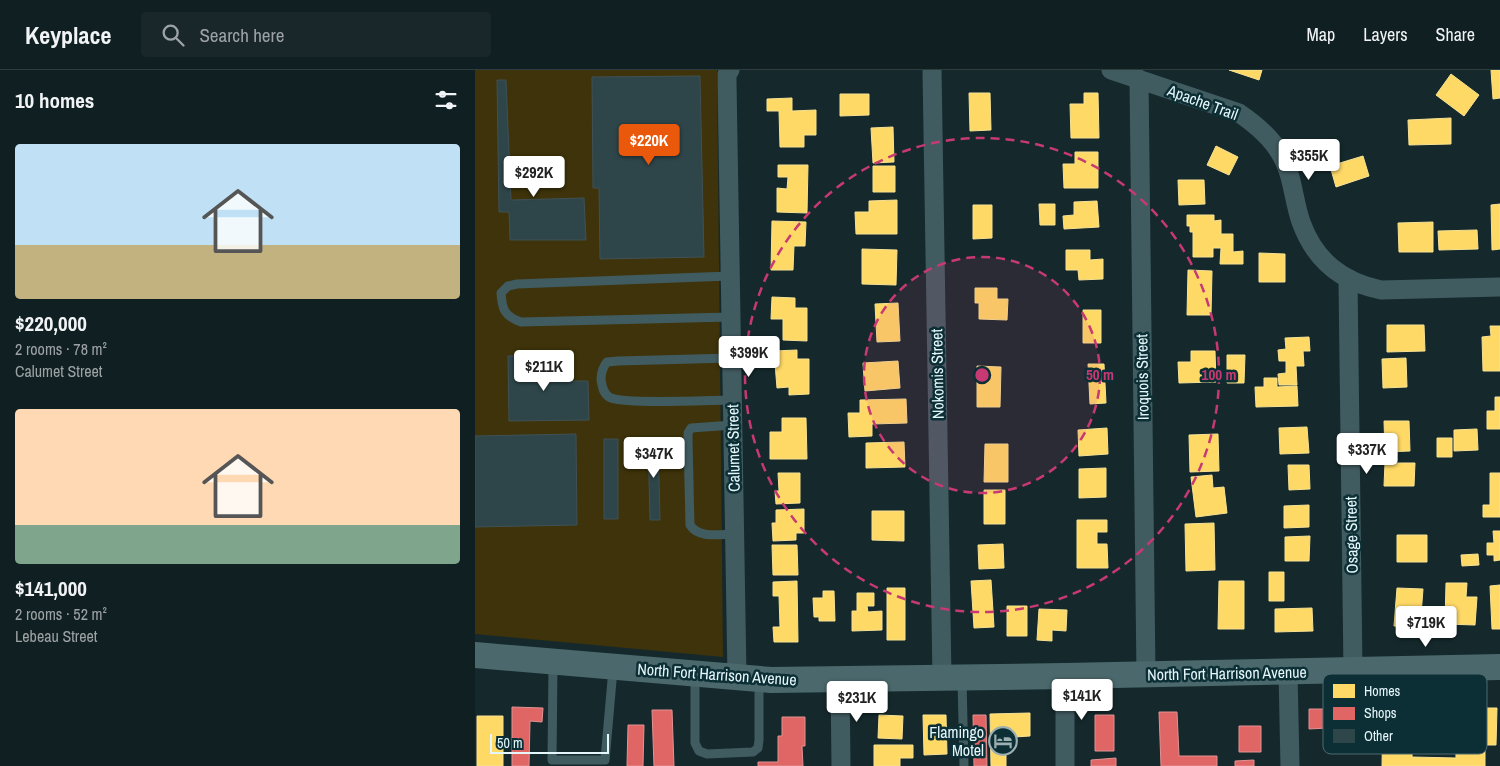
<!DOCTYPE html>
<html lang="en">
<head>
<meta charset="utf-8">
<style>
	body { margin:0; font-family:"Archivo Narrow",sans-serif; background:#19272a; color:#f1f3f6; height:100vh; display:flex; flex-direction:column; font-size:19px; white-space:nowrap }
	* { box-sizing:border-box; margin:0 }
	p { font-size:16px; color:#9ca2a5 }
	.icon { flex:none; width:28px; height:28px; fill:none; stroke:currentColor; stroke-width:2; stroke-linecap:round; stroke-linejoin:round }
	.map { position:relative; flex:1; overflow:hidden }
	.sheet { display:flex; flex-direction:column; background:#101f21; width:475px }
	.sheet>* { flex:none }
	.scale { position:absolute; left:15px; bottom:12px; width:119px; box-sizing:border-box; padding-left:5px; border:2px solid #e5f7fb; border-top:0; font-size:14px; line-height:18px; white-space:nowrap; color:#e5f7fb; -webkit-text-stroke:4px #0c2f35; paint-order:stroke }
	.price { position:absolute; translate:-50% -42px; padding:0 11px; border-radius:5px; background:#fff; color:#222; font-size:16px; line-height:32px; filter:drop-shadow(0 1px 2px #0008) }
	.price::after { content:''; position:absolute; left:50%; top:30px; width:15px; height:11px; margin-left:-8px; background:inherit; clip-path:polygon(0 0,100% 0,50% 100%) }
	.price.selected { background:#ea580c; color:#fff }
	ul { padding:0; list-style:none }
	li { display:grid; align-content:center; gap:10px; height:265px; padding:0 15px }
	li span { display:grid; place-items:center; height:155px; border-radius:5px; color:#555 }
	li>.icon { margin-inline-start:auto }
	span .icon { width:90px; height:90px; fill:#fffc; stroke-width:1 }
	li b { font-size:21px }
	h2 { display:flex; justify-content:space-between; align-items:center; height:60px; padding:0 15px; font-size:21px }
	header { display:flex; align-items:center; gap:30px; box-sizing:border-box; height:70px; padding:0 25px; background:#101f21; border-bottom:1px solid #303d3f }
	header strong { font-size:24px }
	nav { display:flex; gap:28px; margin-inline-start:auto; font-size:18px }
	.search { width:350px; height:45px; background:#19272a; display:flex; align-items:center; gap:12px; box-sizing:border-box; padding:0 18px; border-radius:5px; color:#9ca2a5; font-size:19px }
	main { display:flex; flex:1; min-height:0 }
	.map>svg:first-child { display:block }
	.green { fill:#3e330a }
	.homes { fill:#ffd966; stroke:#f7e293 }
	.shops { fill:#e06666; stroke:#e29293 }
	.building { fill:#2e464a; stroke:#415154 }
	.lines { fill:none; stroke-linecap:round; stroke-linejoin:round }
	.lane { stroke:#415c61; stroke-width:9 }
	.street { stroke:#415c61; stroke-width:19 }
	.secondary { stroke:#4b696d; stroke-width:26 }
	.ring { fill:none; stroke:#c73973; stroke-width:2.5; stroke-dasharray:9 6 }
	.labels { text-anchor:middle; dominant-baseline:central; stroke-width:5; stroke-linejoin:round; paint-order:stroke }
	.street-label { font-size:16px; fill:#e5f7fb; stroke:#0c2f35 }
	.poi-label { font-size:16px; fill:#e5f7fb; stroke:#0c2f35; text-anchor:end }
	.key { fill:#0c2f35; stroke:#4d6b70; stroke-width:1 }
	.key-label { font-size:14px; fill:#e5f7fb }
	.centre { fill:#c73973; stroke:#0c2f35; stroke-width:2.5 }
	.ring-label { font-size:15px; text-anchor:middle; font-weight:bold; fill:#c73973; stroke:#0c2f35; stroke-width:5; stroke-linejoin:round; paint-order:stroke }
</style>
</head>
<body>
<header>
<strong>Keyplace</strong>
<div class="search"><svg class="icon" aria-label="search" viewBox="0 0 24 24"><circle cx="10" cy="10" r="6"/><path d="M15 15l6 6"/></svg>Search here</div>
<nav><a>Map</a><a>Layers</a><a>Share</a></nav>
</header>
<main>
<section class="sheet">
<h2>10 homes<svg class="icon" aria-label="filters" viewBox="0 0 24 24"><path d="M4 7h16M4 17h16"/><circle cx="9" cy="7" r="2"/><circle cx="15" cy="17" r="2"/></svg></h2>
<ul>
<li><span style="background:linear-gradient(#bfe0f5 65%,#c2b280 0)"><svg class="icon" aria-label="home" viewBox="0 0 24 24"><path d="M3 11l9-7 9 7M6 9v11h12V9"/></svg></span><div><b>$220,000</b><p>2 rooms · 78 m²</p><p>Calumet Street</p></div></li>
<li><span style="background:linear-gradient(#ffd9b3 75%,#7fa58c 0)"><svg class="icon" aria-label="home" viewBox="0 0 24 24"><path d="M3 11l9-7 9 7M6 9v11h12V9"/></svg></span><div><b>$141,000</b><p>2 rooms · 52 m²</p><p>Lebeau Street</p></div></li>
</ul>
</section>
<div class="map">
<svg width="1025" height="696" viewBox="0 0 1025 696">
	<rect width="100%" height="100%" fill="#15292c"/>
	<path class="green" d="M0 0H242L248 587 0 564Z"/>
	<path class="homes" d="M754 0H787L784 10Z
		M1016 0H1025V28L1018 29Z
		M976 4 1004 25 989 46 961 25Z
		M494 23H515L516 60 495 61Z
		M609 23H623L624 68H596L595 34H609Z
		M365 24H394V45L365 46Z
		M317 28V41L341 40V65H329V77H305L304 41H292V29Z
		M976 48V74L934 75 933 50Z
		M418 57 419 92 398 93 396 58Z
		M741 76 763 87 754 105 732 95Z
		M600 82H623V118H589L588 94H600Z
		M888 86 894 106 861 117 855 96Z
		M303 95H333L332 143 302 142V118L312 119 313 107H303Z
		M398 96H420V122H398Z
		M703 110H729L730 134 704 135Z
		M422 130V164H381L380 142H394V131Z
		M622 131 624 157 589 159 588 146 599 145V132Z
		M564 134H580V155H565Z
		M1025 134V179L1017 180 1016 135Z
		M498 135H517V168L498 169Z
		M712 145H739V151L746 150V164H758V182L768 181V194H745L746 178H738V187H718V162H715V156H712Z
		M297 151 331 152 330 176H319L318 200H296Z
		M958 152V182H924L923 153Z
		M1002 160 1003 179 964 180 963 161Z
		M387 179 422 180 421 215 387 214Z
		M591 180H615V190L628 189V209L604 210 603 200H591Z
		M784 183 810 184V212H784Z
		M713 200 737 201 736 245H712Z
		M500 218H522V229H533L532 250 504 249V233H500Z
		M297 227 320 228V238H332V271L308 270V249H296Z
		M423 233 425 271 402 272 400 234Z
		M608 240H626V273H608Z
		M912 255H949L950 281 912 282Z
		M1015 256H1025V301H1008L1007 267 1016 266Z
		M834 267 835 281H828L829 296H821L822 315H804L803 304 811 303V291H804L803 280 811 279 810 268Z
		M322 280V289H334V324L314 325V317L302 318 299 281Z
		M716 281H740L741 312 704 313 703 292H716Z
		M752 285H770L769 313H752Z
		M931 288 932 317 908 318 907 289Z
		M423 291 425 318 390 321 388 293Z
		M613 294H629L631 333 615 334Z
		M502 296 526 297 525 337H502Z
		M789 308H802V317L822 316 823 336 781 337 780 317H789Z
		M1020 327H1025V359H1012V341H1020Z
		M431 329 432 353 397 354V366L374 367 373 343H385V330Z
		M307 348H331L332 389H295V362H307Z
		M909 351H934L935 381 910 382Z
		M832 357 834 383 805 384 804 358Z
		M632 358 633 384 604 386 603 360Z
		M1002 359 1003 380 979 381V360Z
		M743 364 744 401 715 402 714 365Z
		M962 368H977V387H962Z
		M429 372 430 397 391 398V373Z
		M510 374H533V412H509Z
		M910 393H940L939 416H909Z
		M813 395H834L835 419 814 420Z
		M631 398V427L604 428V399Z
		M303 403H325V433L301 434 300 421H304Z
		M1015 403H1025V447H1008V435H1015Z
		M737 405 738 418 749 417 752 443 721 447 716 407Z
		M509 420H530V454H509Z
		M834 435V457L809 458V436Z
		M329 439V463H321V470L298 471 297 453H301V440Z
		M397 441H429V471L397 470Z
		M602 450H632V462H622V474H632L633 498H602Z
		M739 453 740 500 711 501 710 454Z
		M1018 461H1025V490L1019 491V485H1012V473H1019Z
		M922 465H952V492H922Z
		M835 466 834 491H810V467Z
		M528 474 529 498 504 499 503 475Z
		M297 475H322L323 505H298Z
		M1003 484 1004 495 987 496 986 485Z
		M794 502H809V531H794Z
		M516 510 519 557 499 558 496 511Z
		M322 511 323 572H299L298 557H305L304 526H298V512Z
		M744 511H769V559H743Z
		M971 513H992L991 527H1002L1000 555 970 554Z
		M1025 515V559H1017L1015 516Z
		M412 518H430V570H412Z
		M922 518 948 519 945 558 919 556Z
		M348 521H359L360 551H344V547H339L338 528H348Z
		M382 523H399V536H392L393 542 407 541V560L377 561V541H382Z
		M532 536H552V566H532Z
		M837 538 838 561 800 562V539Z
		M564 539 592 540 591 561 577 560V571L562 570Z
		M980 629 1009 630 1008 638H1022L1021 675H1010V696H907L908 638 938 639 937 687 981 688Z
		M555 643V666L539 667 540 675H531V696H516L515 644Z
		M404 645 428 646 427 669 403 668Z
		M448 645H471L472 684 449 685Z
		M2 646H28V696H2Z
		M399 675H438V688H425V696H399Z"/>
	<path class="shops" d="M37 637 68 638 67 652 55 651 54 696H37Z
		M834 639H852V658L834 659Z
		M177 640H197L199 696H179Z
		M684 642H702L704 686H742V696H686Z
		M498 645H511L512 696H499Z
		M620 645H639V681H620Z
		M307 647H330V676H327L328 696H283V692H303V666H307Z
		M153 655H169L168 696H152Z
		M764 656H786V682H764Z
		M641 688V696H616V690Z
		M779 690V696H760V691Z"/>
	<path class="building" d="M225 6 229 187 125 189 124 118H118L117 7Z
		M22 10H31L36 130 109 128 111 170H35L34 142H24Z
		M79 285V311H113L114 350 34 351 33 286Z
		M101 364 102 455 0 457V366Z
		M183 368 185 450H175L173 369Z
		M129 369H143V449H129Z"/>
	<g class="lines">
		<path class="lane" d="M255 206 42 214 33 216 26 223C27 239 29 246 46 252L256 247
			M256 288 143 291 132 292C127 298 126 303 126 310 127 316 128 323 134 327 146 335 237 330 257 330
			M258 355 216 358 213 363V370L215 455C224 469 245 464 259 464
			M78 595 77 690H130L138 599
			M220 606V673L224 681 232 684 278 682 283 678 284 670V611
			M487 609 489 696"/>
		<path class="street" d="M255 0 252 4V12L262 607
			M457 0 467 608
			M636 0 764 43C780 54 795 66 805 83 818 104 818 129 826 152 840 191 867 212 906 220L1025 217
			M664 9 671 605
			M873 210 878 601
			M813 602 815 696
			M590 606V696
			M365 610 366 696"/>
		<path class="secondary" d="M0 585 296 610 590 606 1025 597"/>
	</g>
	<circle cx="507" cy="305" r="118" fill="#c73973" fill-opacity=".12"/>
	<g class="ring">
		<circle cx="507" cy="305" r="118"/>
		<circle cx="507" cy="305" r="237"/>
	</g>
	<defs>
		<symbol id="hotel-ring" viewBox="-11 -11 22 22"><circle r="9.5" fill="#0c2f35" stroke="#9cafb3" stroke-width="1.5"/><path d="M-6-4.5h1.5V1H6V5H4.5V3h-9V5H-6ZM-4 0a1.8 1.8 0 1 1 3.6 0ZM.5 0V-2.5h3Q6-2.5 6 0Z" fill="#9cafb3"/></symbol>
	</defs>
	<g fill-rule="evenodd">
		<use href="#hotel-ring" x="512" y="655" width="32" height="32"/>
	</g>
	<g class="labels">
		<g class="street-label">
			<text transform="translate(728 32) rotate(20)">Apache Trail</text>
			<text transform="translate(462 304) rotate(-91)">Nokomis Street</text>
			<text transform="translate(667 307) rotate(-91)">Iroquois Street</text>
			<text transform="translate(258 378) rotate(-91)">Calumet Street</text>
			<text transform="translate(876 465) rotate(-91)">Osage Street</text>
			<text transform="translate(752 603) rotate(-1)">North Fort Harrison Avenue</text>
			<text transform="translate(242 604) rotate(4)">North Fort Harrison Avenue</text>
		</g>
		<g class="poi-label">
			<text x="509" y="662">Flamingo<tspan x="509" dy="18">Motel</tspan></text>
		</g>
	</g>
	<rect x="848" y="604" width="164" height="80" rx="8" class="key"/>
	<rect x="858" y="614" width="22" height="14" fill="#ffd966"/>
	<rect x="858" y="637" width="22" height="13" fill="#e06666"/>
	<rect x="858" y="659" width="22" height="14" fill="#2e464a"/>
	<g class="key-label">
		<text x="889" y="626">Homes</text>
		<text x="889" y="648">Shops</text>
		<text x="889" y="671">Other</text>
	</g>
	<circle cx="507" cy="305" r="8" class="centre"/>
	<g class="ring-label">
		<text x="625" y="310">50 m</text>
		<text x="744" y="310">100 m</text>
	</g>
</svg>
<div class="scale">50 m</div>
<b class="price selected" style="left:174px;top:96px">$220K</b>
<b class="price" style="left:834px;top:111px">$355K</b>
<b class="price" style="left:59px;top:128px">$292K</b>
<b class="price" style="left:274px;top:308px">$399K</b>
<b class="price" style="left:69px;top:322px">$211K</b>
<b class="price" style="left:892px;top:405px">$337K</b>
<b class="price" style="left:179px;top:409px">$347K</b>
<b class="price" style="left:951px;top:578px">$719K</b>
<b class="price" style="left:607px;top:651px">$141K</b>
<b class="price" style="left:382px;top:653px">$231K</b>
</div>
</main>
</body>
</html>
